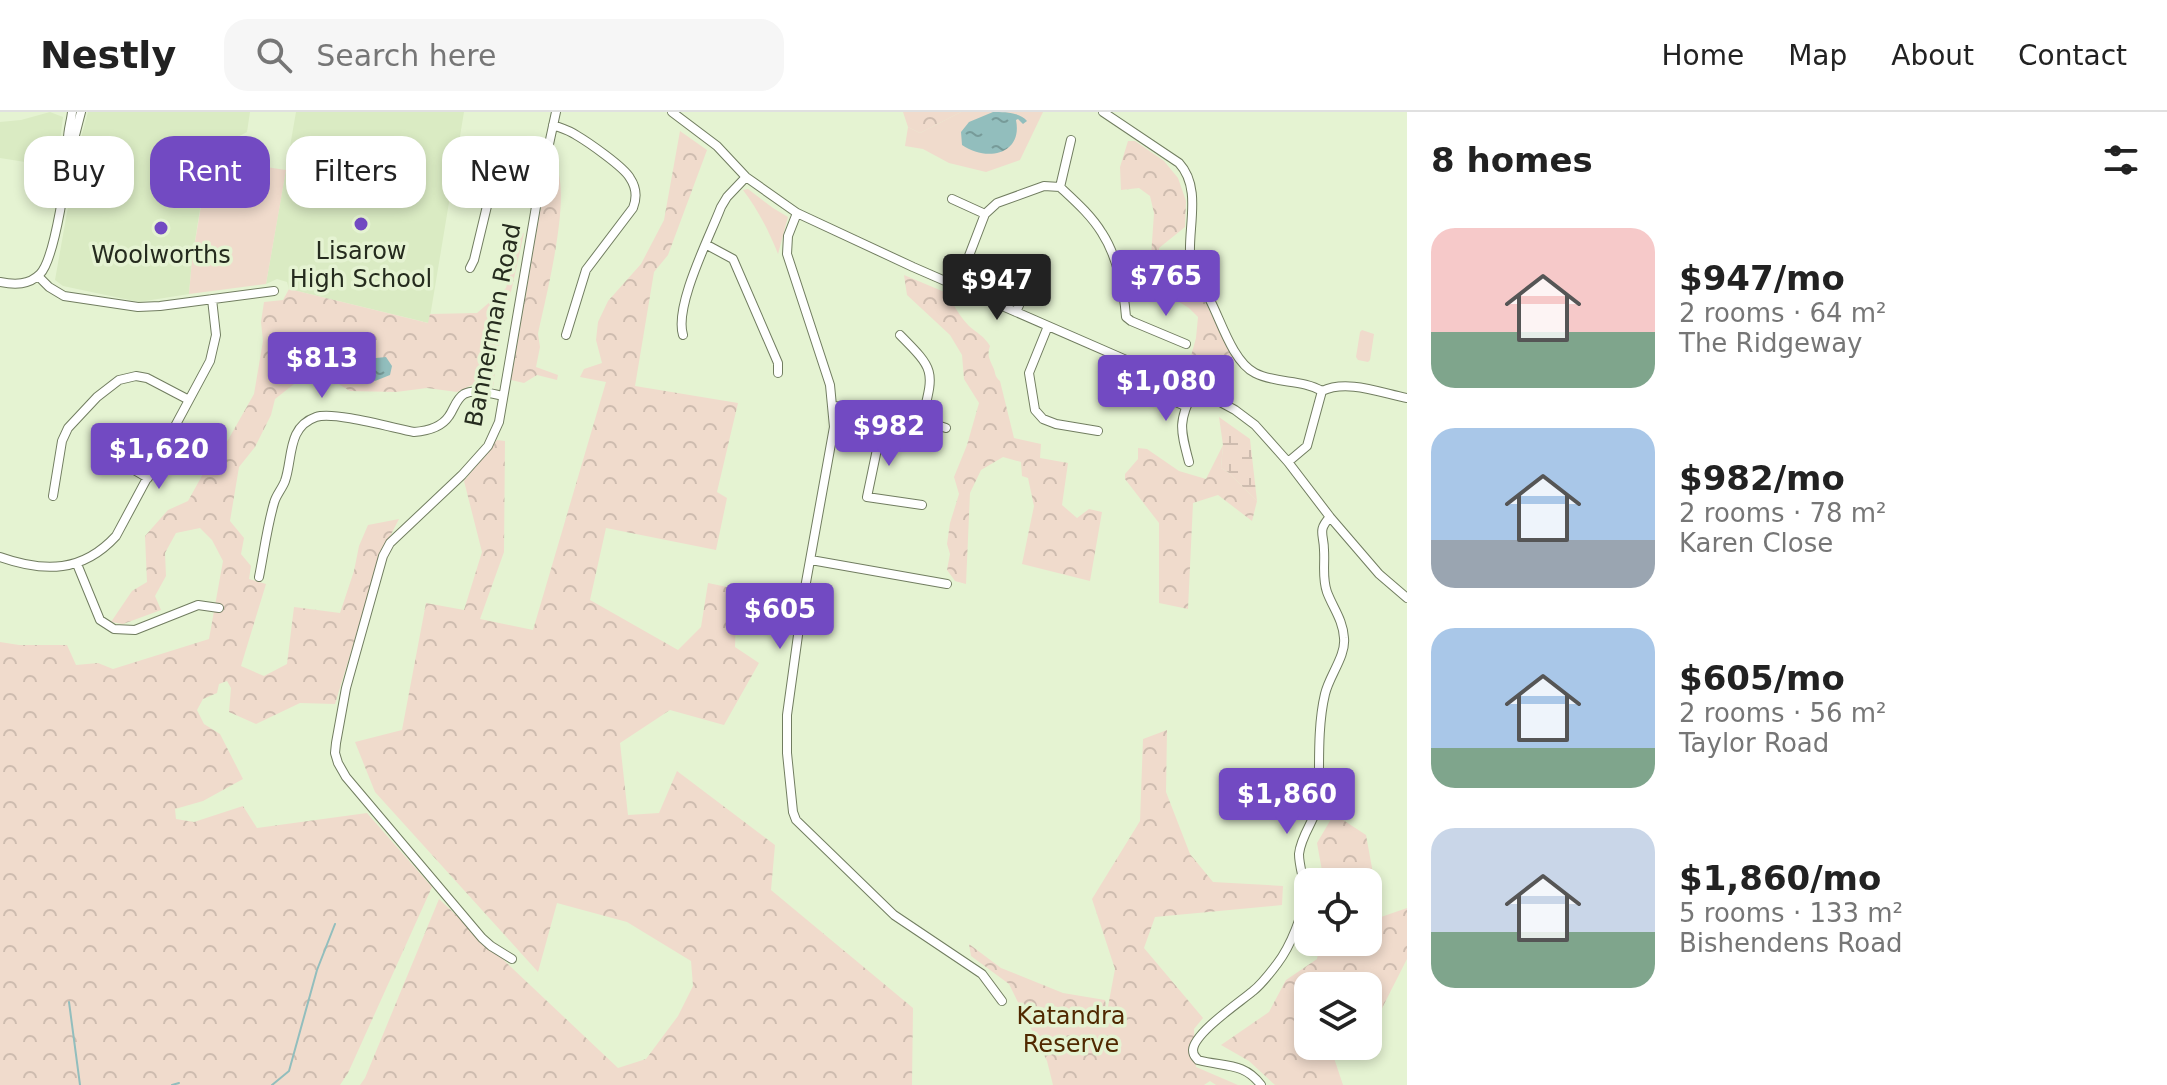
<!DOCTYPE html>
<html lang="en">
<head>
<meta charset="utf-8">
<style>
	body { margin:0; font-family:"DejaVu Sans",sans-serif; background:#f6f6f6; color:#222; height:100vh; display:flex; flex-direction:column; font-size:30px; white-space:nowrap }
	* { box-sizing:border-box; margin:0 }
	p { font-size:26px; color:#767676 }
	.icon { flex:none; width:44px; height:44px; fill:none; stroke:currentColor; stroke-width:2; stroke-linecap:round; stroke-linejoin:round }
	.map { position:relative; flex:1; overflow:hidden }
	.details { display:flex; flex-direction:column; background:#fff; width:760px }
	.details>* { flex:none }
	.hud { position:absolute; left:24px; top:24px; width:760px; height:72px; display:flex; gap:16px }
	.buttons { position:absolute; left:1294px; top:756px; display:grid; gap:16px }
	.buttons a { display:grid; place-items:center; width:88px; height:88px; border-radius:16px; background:#fff; box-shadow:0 4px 12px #0003; font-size:40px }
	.price { position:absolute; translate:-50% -68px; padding:0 18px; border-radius:8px; background:#724ac2; color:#fff; font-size:26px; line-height:52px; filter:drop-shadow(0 2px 4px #0008) }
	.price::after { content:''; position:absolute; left:50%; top:48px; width:24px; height:18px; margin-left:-12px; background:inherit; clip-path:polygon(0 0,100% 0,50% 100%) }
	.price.on { background:#222; color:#fff }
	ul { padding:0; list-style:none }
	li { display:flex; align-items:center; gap:24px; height:200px; padding:0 24px }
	li span { display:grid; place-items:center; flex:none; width:224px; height:160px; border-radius:24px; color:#555 }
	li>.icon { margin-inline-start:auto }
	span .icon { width:96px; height:96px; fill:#fffc; stroke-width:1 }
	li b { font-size:34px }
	h2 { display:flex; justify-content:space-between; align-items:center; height:96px; padding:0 24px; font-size:34px }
	.pill { padding:0 28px; border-radius:24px; background:#fff; box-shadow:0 4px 12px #0003; font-size:28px; line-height:72px }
	.pill.on { background:#724ac2; color:#fff }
	header { display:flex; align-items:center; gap:48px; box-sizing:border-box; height:112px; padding:0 40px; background:#fff; border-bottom:2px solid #e0e0e0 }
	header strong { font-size:38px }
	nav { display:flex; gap:44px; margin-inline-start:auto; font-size:28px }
	.search { width:560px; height:72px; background:#f6f6f6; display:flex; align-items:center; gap:20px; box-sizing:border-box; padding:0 28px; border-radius:24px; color:#767676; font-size:30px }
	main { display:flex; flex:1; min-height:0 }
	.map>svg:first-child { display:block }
	.built { fill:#daebc3 }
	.green { fill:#f0dbcc }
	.forest { fill:url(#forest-crowns) }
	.wetland { fill:url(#wetland-marsh) }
	.water { fill:url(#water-ripples) }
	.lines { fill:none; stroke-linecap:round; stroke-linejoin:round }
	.stream { stroke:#92bebd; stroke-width:2 }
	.minor-casing { stroke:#717d60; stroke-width:10 }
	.minor { stroke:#fff; stroke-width:8 }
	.poi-dot { fill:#724ac2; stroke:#e5f3d2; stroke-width:3 }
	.labels { text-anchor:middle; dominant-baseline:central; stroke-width:7; stroke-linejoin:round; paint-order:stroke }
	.poi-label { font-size:24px; fill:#252b1e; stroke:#e5f3d2 }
	.street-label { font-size:24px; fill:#252b1e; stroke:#e5f3d2 }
	.park-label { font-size:24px; fill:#502800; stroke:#e5f3d2 }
</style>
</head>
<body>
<header>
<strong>Nestly</strong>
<div class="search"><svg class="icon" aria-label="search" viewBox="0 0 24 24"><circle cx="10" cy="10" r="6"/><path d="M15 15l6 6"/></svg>Search here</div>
<nav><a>Home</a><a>Map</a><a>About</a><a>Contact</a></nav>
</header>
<main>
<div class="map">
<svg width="1407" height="973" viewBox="0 0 1407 973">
	<defs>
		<pattern id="forest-crowns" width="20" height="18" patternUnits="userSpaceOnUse" patternTransform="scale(2)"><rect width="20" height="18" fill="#f0dbcc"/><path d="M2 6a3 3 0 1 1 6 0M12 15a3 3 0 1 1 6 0" fill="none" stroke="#cebcaf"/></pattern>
		<pattern id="wetland-marsh" width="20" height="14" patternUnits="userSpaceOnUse" patternTransform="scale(2)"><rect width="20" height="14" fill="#f0dbcc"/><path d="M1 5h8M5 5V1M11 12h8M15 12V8" fill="none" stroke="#cebcaf"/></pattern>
		<pattern id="water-ripples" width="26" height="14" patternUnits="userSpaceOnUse" patternTransform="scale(2)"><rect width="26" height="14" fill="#92bebd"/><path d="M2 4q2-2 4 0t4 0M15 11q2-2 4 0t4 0" fill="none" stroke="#779b99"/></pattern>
	</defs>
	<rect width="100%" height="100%" fill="#e5f3d2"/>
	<path class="built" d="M50 0 63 5 57 55 0 46V10L21 8Z
		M88 0H250L247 20 209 40 192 148 189 182 139 190 63 174 55 168 79 33Z
		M296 0H464L429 211 289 177 287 170 277 167 266 172Z"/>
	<path class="green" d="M961 0H1043L1020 48 986 60 949 51 923 37 905 34 908 15 920 21Z
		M252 25 245 45 253 53 286 58 266 172 189 182 192 148 209 46Z
		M748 77 773 96 788 105 778 142C769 119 758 98 743 78Z
		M1362 218 1374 222 1370 248 1368 250 1358 248 1356 245 1360 220Z"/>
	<path class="forest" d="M903 0H961L920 21 908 15Z
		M680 19 707 38 668 143 654 160 635 274 738 291 717 380 727 386 716 438 606 416 590 488 678 538 701 515 708 471 737 477 735 535 759 551 724 613 670 598 620 631 628 703 659 701 677 659 775 733 771 778 913 896 912 973H360L365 966 439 787 618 956 646 947 678 904 693 874 691 849 627 810 557 791 538 860 375 680 355 630 402 618 426 491 464 498 482 440 464 369 497 328 505 329 504 440 480 507 533 518 606 270 580 265 584 257 602 251 596 228 598 210 608 189 641 152 664 108Z
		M1128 29H1135L1164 49 1178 66 1186 89 1185 115 1159 136V157L1174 173 1201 182 1234 247 1233 255 1197 265 1191 244 1196 226 1198 205 1189 196 1166 182 1150 159 1154 101 1150 84 1139 76 1121 78 1120 55Z
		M554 51C574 77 545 188 538 222L540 235 536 255 558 263 557 268 537 263 524 271 511 268 545 71 551 65Z
		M524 121 497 243 493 275 474 272 457 280 427 276 396 280 350 279 332 268 328 256 317 254 275 287 271 303 255 335 239 355 230 409 244 426 241 442 251 454 249 467 266 472 241 554 264 564 287 552 294 495 340 501 354 459 359 434 368 413 399 407 381 442 335 592 300 591 256 612 229 600 231 576 227 569 219 572 217 581 203 587 197 598 204 612 220 622 243 667 203 689 175 697 176 707 194 710 243 694 257 716 367 701 432 775 348 961 340 973H0V530L19 533H67L76 553 98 551 113 557 209 527 223 449 212 428 200 416 176 421 165 441 166 464 155 484 161 498 123 512 111 510 132 479 147 470 145 424 168 398 188 389 209 351 228 328 254 282 263 229 261 210 264 190 283 188 289 177 428 211 430 202 477 201 506 176 519 123Z
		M904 163 954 184 952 190C957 199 962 207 969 214 977 221 984 224 990 234 987 243 989 246 993 255 996 261 994 264 1000 269L1014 326 1041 332 1040 346 1068 351 1062 393 1077 406 1089 397 1102 400 1090 469 1022 452 1034 394 1028 366 1022 364 1021 350 1003 345 981 358 970 381 966 472 955 469 947 458 950 442 947 432 950 411 959 382 954 365 967 333 979 291 964 267 962 243 950 223 907 183Z
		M1223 333 1221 356 1228 360 1257 389 1252 409 1218 383 1193 391 1188 497 1159 491V411L1125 367V362L1138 347V336L1147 337 1179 359 1206 367Z
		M1167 618 1166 680 1190 742 1213 770 1283 774 1282 793 1155 805 1144 836 1203 906 1194 917 1196 955 1238 973H1216L1210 969 1204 973H1053L1047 949 1009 872 971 844 969 832 1001 856 1063 881 1105 888 1107 900 1115 857 1092 787 1140 709 1143 627Z
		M1334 702 1366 723 1381 805 1407 796V847L1375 910 1368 912V874H1308V934H1330L1343 973H1275L1249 949 1221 933 1269 900 1286 868 1317 847 1320 830H1368V770H1324L1317 731Z"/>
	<path class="wetland" d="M1219 305 1250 327 1257 389 1228 360 1221 356 1223 333Z"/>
	<path class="water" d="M993 0C1004 0 1020 0 1027 9L1023 12 1018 7 1016 8C1023 43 986 50 962 33L961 20 969 10Z
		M386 245 392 254 390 263 375 269 350 261 349 257C357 247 373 246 386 245Z"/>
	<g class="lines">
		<path class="stream" d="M69 890 80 973
			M172 973 179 971
			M272 973 289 959 317 858 335 812"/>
		<defs>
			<path id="minor" d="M672 0 717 34 746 65 797 101 913 155 1211 285 1235 298 1255 313 1288 350 1330 405 1379 462 1407 486
				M1103 0 1179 51C1204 78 1185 122 1191 155 1196 166 1204 176 1210 188 1221 209 1233 250 1255 261 1276 272 1302 267 1322 279
				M553 13C561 16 569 18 576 23 588 30 624 55 630 66 636 75 637 86 633 96L586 158 566 223
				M69 37 73 31 81 0
				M1060 75 1071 28
				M952 87 985 102
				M797 101 788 124 787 142 830 273 834 315 803 487 787 603V641L793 700 796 708 894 803 982 862 1002 889
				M707 133 733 147 778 251V261
				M470 156 474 148 487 94C500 75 517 79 538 83
				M38 164 49 175 64 184 138 195 160 194 274 179
				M0 170C15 173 29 173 40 162 55 147 69 53 68 31 67 21 71 10 72 0
				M957 175 985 102 997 91 1044 74 1060 75C1075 89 1091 103 1102 121 1117 144 1124 178 1126 205L1131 209 1186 232
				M1016 200 1035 158 1041 153
				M1048 214 1029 261 1035 298 1043 307 1056 312 1098 319
				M683 223C674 194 710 124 721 95L727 85 746 65
				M900 223C936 259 934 259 922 308
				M1322 279C1347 267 1381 281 1407 286
				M1157 282 1185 294
				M834 294 871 295 922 308 946 316
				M885 299 867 385 922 393
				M1189 350C1180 316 1178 309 1194 278
				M1288 350 1307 334 1322 279
				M122 351 148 366
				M53 384 62 329 68 316 97 285 119 268 136 264 147 266 189 288
				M0 445C45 461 83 460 116 424L210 249 216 223 212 187
				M811 448 947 472
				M77 452 100 508 114 517 135 518 198 493 219 496
				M259 465C264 440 267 415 274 391 276 383 282 377 285 369 293 346 287 315 316 305 334 299 393 316 414 320 427 319 441 316 449 304 454 297 456 287 464 282 475 276 492 282 503 284
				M512 847 491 834 482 826 346 665 338 651 335 641 336 631 346 576 383 444 390 431 462 363 488 334 499 310 538 83 556 0
				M1261 973C1244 950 1224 955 1198 948 1195 944 1193 944 1193 938 1194 921 1240 890 1253 879 1262 872 1270 861 1277 852 1290 835 1305 800 1305 779 1304 767 1299 754 1299 742 1301 722 1317 706 1320 686 1321 678 1320 669 1319 661 1319 636 1319 607 1325 582 1329 564 1346 544 1344 526 1343 508 1333 496 1327 480 1322 466 1325 453 1324 438 1324 422 1317 419 1330 405"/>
		</defs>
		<use href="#minor" class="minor-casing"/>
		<use href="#minor" class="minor"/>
	</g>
	<g class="poi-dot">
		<circle cx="361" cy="112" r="8"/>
		<circle cx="161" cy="116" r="8"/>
	</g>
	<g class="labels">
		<g class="poi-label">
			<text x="361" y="139">Lisarow<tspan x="361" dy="28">High School</tspan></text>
			<text x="161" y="143">Woolworths</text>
		</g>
		<g class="street-label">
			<text transform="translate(493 213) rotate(-79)">Bannerman Road</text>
		</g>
		<g class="park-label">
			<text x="1071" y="904">Katandra<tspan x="1071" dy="28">Reserve</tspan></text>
		</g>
	</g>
</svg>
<div class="buttons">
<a><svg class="icon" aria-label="locate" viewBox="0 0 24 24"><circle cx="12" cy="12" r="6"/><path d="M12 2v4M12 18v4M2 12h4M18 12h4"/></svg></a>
<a><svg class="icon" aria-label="layers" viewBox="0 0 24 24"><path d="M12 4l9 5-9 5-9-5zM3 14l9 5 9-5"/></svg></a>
</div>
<b class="price" style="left:1166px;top:206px">$765</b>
<b class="price on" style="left:997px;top:210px">$947</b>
<b class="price" style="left:322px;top:288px">$813</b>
<b class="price" style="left:1166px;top:311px">$1,080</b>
<b class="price" style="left:889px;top:356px">$982</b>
<b class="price" style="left:159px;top:379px">$1,620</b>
<b class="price" style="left:780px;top:539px">$605</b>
<b class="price" style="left:1287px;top:724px">$1,860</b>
<div class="hud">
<a class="pill">Buy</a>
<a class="pill on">Rent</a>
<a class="pill">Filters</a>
<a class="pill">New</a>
</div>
</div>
<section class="details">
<h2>8 homes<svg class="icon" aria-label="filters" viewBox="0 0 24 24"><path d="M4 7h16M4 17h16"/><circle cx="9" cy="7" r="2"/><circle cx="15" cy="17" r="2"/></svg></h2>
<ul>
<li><span style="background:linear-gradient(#f6c9c9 65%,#7fa58c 0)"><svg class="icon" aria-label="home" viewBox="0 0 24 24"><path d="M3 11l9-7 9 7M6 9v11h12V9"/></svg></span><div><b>$947/mo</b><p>2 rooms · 64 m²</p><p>The Ridgeway</p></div></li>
<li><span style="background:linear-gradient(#a9c7e8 70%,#9aa5b1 0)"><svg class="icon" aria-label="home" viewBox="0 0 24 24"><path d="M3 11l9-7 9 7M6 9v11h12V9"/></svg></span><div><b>$982/mo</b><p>2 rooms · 78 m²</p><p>Karen Close</p></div></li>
<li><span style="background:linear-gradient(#a9c7e8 75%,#7fa58c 0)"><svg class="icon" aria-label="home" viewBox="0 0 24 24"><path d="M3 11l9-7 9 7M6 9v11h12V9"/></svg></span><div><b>$605/mo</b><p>2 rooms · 56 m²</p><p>Taylor Road</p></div></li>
<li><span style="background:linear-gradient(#c9d6e8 65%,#7fa58c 0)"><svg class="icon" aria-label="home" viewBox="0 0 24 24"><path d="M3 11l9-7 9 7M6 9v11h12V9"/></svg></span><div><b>$1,860/mo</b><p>5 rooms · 133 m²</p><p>Bishendens Road</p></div></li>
</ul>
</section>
</main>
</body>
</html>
